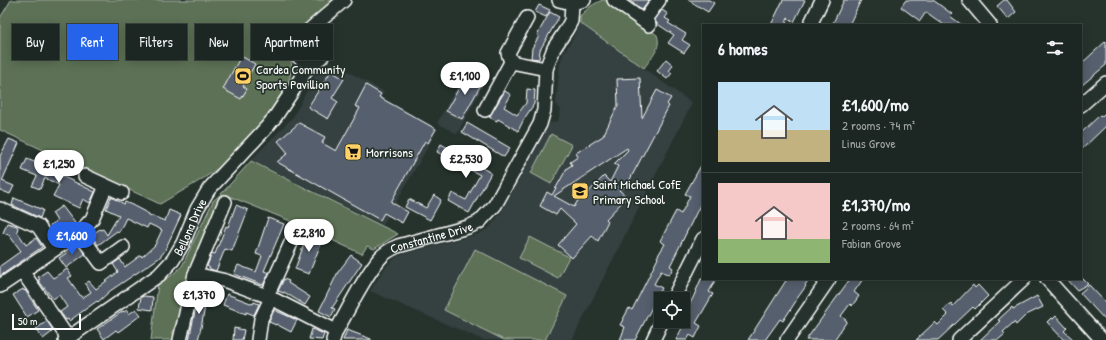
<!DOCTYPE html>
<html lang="en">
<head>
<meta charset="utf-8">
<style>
	body { margin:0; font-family:"Patrick Hand",sans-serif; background:#29322f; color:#f1f3f6; height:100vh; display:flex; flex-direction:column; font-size:15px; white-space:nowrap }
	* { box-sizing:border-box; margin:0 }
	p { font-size:13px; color:#a0a5a5 }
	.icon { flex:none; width:22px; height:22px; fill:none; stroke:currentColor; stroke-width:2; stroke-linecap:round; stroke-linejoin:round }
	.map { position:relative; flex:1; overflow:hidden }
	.side { position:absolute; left:702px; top:24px; width:380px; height:256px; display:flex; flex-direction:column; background:#1c2622; border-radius:0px; box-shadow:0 2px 10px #0003,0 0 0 1px #3a4340 }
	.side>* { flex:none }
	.banner { position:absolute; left:12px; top:24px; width:380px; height:36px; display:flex; gap:8px }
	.fabs { position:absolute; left:654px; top:292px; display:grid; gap:8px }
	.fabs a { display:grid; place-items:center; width:36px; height:36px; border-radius:0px; background:#1c2622; box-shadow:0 2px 10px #0003,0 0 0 1px #3a4340; font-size:20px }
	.scale { position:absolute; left:12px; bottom:10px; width:69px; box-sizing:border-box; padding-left:4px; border:2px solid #fff; border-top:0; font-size:11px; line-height:14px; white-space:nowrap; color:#fff; -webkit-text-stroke:3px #26332d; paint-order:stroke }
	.price { position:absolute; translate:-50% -34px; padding:0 9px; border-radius:14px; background:#fff; color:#222; font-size:13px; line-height:26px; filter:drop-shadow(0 1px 2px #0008) }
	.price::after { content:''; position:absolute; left:50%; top:24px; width:12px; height:9px; margin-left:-6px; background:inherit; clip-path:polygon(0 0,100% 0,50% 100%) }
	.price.on { background:#2563eb; color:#fff }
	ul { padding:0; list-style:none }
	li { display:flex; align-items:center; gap:12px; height:100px; padding:0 16px }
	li+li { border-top:1px solid #3a4340 }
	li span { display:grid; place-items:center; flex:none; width:112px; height:80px; border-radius:0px; color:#555 }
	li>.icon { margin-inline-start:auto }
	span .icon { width:48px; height:48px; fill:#fffc; stroke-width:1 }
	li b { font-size:17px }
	h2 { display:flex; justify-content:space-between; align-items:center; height:48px; padding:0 16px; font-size:17px }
	.pill { padding:0 14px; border-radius:0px; background:#1c2622; box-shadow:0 2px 10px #0003,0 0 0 1px #3a4340; font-size:14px; line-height:36px }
	.pill.on { background:#2563eb; color:#fff }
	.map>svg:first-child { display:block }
	.built { fill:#344040 }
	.green { fill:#5b7155; stroke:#adb8aa }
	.building { fill:#555f6d; stroke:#fff; fill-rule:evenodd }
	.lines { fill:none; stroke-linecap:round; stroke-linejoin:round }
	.minor-casing { stroke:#fff; stroke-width:16 }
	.minor { stroke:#26332d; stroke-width:13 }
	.labels { text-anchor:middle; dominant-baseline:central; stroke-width:3.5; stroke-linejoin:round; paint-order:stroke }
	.poi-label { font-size:13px; fill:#fff; stroke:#26332d; text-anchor:start }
	.street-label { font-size:13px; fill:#fff; stroke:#26332d }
</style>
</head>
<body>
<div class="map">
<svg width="1106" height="340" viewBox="0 0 1106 340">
	<rect width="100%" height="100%" fill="#26332d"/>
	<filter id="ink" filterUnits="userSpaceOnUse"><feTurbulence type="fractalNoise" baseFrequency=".025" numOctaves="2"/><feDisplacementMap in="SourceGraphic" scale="8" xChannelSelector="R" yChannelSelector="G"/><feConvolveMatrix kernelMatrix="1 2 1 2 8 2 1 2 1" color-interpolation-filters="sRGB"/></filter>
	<g filter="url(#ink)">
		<path class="built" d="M580 23 692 103 572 340H483L370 291 385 268 396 257 407 253 479 234 489 228 500 214 550 123 558 121 561 110 556 104 560 63 564 52 571 42Z
			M332 62 384 92 381 97 438 129 383 225 251 160 293 117 317 72Z
			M467 69 486 80 457 134 437 123Z"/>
		<path class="green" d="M11 0H333C323 10 305 30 289 30 286 30 283 28 280 27L274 40C279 43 285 47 288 52 304 80 262 122 245 140 236 150 227 161 217 169 201 181 178 193 160 204L0 130V18Z
			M603 0 612 3 657 35C662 48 651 58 644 68L580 23V16C587 9 594 3 603 0Z
			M551 134 572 145 551 184 531 173Z
			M251 161 398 234 374 249 367 246 362 254 293 222 226 195 195 256 184 298 180 301 178 309 181 313C179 320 173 327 173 333 173 335 174 338 174 340H151L158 284 171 276 182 266 213 201 223 192Z
			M530 237 569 257 558 278 519 258Z
			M475 249 567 296 545 340H504L444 310Z"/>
		<path class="building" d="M629 0H648L649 1 642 10Z
			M688 0H709L714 3 708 12Z
			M783 0H805L794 22 788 18 785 25H771Z
			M844 0H861L849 25H832Z
			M906 0H933L952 14 950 16 962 25H944L926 12 920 21 901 7Z
			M1004 0H1007L1016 12 1008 19 997 6Z
			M539 5 550 10 546 17 535 12Z
			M662 10 668 14 665 18 670 21 668 23 686 34 682 40 690 45 684 53 668 43 674 35 656 23 655 20Z
			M550 12 559 17 540 50 539 59 531 58 532 48 539 36 537 35Z
			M1106 41V65L1081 86V64Z
			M241 56 255 64 243 86 247 89 241 99 223 89Z
			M666 59 673 65 669 71 672 73 667 79 657 71Z
			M331 71 344 79 332 98 338 102 328 119 308 107Z
			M468 72 483 81 462 119 446 111Z
			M640 78 642 118 657 90 671 98 667 104 669 106 627 185 619 190 627 197 606 219 608 221 598 241 592 236 572 258 558 245 576 224 560 209 556 215 540 206 547 192 552 195 567 168 572 165 570 162 578 157 576 153 603 136 618 105 617 79ZM627 148 628 150 614 164 618 166 610 182 604 176 582 199 580 197 574 207 554 196Z
			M366 85 381 94 379 97 436 129 428 143 425 141 391 202 408 212 402 223 384 213 380 220 277 162 288 153 278 141 299 123 325 137 322 143 336 151 360 108 355 106Z
			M527 89 535 90 534 104 524 119 518 131 498 119 497 121 489 117 505 91 511 95 504 107 517 115 526 103Z
			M1106 112V126L1081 150V133L1100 115 1102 116Z
			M467 123 510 148 504 157 462 132Z
			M9 139 19 143 2 181 14 186 10 194 0 190V156Z
			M441 144 491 173 469 213 448 201 452 193 466 200 480 175 437 152Z
			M27 159 63 174 62 176 95 192 90 203 83 199 79 208 53 196 59 185 45 178 40 189 32 186 37 176 22 170Z
			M703 162V199L670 266 673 268 669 275 661 271 654 284 662 288 635 340H620L625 327 620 325 629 308 632 310 658 258 657 257 665 244 660 241 676 211 681 214 690 196 685 194Z
			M434 195 441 200 430 220 405 207 409 199 426 208Z
			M111 197 124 204 125 202 132 205 149 214V215L165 221 169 210 181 215 164 252 159 258 110 291 98 302 97 301 69 321 68 319 66 320 60 312 67 307 59 295 53 299 38 280 40 279 38 277 47 271 53 278 67 269 72 276 68 278 82 298 91 292 85 284 89 281 96 289 118 272 113 264 120 259 125 267 141 255 142 257 155 245 162 230 149 224 147 228 126 218 119 232 117 231 98 245 91 235 100 229 101 230 103 229 107 235 119 215 106 209Z
			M14 198 43 210 40 218 12 205Z
			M236 205 248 210 232 251 225 249 216 271 210 269V268L207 266 212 253 215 254 226 226 228 227Z
			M62 206 75 223 57 236 50 226 57 221 52 213Z
			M268 218 284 224 264 271 269 273 263 285 234 274 238 265 256 272 262 256 256 254Z
			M7 223 17 226 18 228 17 231 26 245 36 238 42 247 0 276V266L21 251 9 235 3 233Z
			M308 233 323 238 309 274 295 269Z
			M78 245 85 254 66 268 59 258Z
			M351 255 362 263 332 308 335 309 331 317 319 311 338 272Z
			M284 279 289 281 288 283 310 297 305 305 284 292V293L278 291Z
			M701 279H716L709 292 713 294 696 323 701 326 695 338 690 335 687 340H676L683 326 678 324 680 321H683V316L693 298Z
			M787 279H809L805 285 806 286 796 300V301L783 321 780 319 765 340H748Z
			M850 279H863L854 292 859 296 852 306 850 304 841 316 847 321 834 340H806Z
			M1067 279H1083L1088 284 1077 290Z
			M973 285 975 288 978 285 988 296 975 309 973 307 938 340H916L935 322 938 325 948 315 943 310 951 303 953 306Z
			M1089 285 1106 303V321L1080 293Z
			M200 288 208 289 202 323 198 340H189Z
			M23 289 24 291 25 290 38 310 27 317 13 295Z
			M227 294 253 304 254 302 259 304 254 315 246 312V314L223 305Z
			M144 296 153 297 152 310 139 308 141 297Z
			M1037 296 1043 307 1026 315 1016 325 1014 322 1003 332 1005 334 998 340H980L1000 321 998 320 1012 307 1013 309Z
			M136 309 141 315 118 332 116 330 104 339 97 329 123 311 124 312 127 310 129 314Z
			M274 310 297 320 291 332 276 324V325L269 322Z
			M1056 316 1067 328 1064 331 1074 340H1064L1047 322 1051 318 1053 319Z
			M47 321 53 330 51 331 52 332 43 339 36 329Z
			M234 328 244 330 242 340H233Z
			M312 329 324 334 322 340 309 339Z
			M347 330 371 339V340H343Z"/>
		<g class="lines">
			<defs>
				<g id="minor">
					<path d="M559 0 572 3 584 0"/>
					<path d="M614 0 649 25"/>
					<path d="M969 0 990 25"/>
					<path d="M527 18 508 53 511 62 546 69"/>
					<path d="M644 21 659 0"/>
					<path d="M810 25 822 0"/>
					<path d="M307 32 344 0"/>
					<circle cx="310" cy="47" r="15"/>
					<path d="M1081 105 1106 83"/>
					<path d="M485 110 511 62"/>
					<path d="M85 176 122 193"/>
					<path d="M0 209 38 226 54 249"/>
					<path d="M79 233 101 263 123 247"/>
					<path d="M22 271 68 338"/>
					<path d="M195 274 226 281 267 296 336 331"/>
					<path d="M1047 279 1102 340"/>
					<path d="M0 286 79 233 92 219 106 186"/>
					<path d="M267 296 296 232"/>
					<path d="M673 299 703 239"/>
					<path id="s1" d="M65 340 159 275 173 260 183 243 197 209 209 189 266 128 275 117 307 69 315 61"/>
					<path d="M180 340 195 274 225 202"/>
					<path d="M258 340 261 319 271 298"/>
					<path id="s2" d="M333 340 336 331C350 307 363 278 380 258 385 252 391 249 398 246L468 227 479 222 495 205 540 124 544 110 546 69 554 48 566 30 571 21 572 3"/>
					<path d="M653 340 662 321"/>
					<path d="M787 340 829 279"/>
					<path d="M959 340 1024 279"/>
				</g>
			</defs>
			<use href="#minor" class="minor-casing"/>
			<use href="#minor" class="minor"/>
		</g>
	</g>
	<defs>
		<symbol id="stadium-square" viewBox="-11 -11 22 22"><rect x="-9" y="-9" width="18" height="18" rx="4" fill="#ffd166" stroke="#26332d"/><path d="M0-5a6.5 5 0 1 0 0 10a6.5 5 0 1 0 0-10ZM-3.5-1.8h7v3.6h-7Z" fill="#111"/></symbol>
		<symbol id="supermarket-square" viewBox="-11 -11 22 22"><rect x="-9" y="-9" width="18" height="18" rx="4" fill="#ffd166" stroke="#26332d"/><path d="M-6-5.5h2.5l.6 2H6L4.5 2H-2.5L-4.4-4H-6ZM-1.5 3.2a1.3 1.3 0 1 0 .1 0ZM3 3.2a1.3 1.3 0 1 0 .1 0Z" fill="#111"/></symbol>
		<symbol id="school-square" viewBox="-11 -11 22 22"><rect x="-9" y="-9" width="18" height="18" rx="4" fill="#ffd166" stroke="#26332d"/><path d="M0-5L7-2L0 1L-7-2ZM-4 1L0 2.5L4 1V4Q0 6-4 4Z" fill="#111"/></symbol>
	</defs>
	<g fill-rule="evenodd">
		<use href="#stadium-square" x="233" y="66" width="20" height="20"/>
		<use href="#supermarket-square" x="343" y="142" width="20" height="20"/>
		<use href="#school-square" x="570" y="181" width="20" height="20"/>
	</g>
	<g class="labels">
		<g class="poi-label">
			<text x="256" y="69">Cardea Community<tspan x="256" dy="15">Sports Pavillion</tspan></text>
			<text x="366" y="152">Morrisons</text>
			<text x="593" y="184">Saint Michael CofE<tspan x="593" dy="15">Primary School</tspan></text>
		</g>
		<g class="street-label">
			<text stroke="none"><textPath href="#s1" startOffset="172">Bellona Drive</textPath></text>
			<text stroke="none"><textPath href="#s2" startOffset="151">Constantine Drive</textPath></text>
		</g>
	</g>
</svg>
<div class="fabs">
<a><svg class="icon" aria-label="locate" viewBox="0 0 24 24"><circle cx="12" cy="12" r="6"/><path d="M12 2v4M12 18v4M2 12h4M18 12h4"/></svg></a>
</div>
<div class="scale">50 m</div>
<b class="price" style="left:465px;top:96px">£1,100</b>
<b class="price" style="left:466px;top:179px">£2,530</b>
<b class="price" style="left:59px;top:184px">£1,250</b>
<b class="price" style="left:309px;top:253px">£2,810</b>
<b class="price on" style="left:72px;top:256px">£1,600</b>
<b class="price" style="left:199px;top:315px">£1,370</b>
<div class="banner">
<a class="pill">Buy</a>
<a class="pill on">Rent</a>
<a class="pill">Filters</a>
<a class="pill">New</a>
<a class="pill">Apartment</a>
</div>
<section class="side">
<h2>6 homes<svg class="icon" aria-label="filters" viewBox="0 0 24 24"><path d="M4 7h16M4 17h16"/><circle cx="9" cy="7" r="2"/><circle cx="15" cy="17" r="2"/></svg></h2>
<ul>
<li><span style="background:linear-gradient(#bfe0f5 60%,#c2b280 0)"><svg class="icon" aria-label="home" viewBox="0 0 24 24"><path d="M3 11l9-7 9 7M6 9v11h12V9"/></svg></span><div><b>£1,600/mo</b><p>2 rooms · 74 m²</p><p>Linus Grove</p></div></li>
<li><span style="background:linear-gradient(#f6c9c9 70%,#8fb573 0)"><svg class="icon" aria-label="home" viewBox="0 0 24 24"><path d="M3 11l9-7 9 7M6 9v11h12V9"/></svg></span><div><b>£1,370/mo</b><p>2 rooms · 64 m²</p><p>Fabian Grove</p></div></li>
</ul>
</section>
</div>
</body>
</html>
